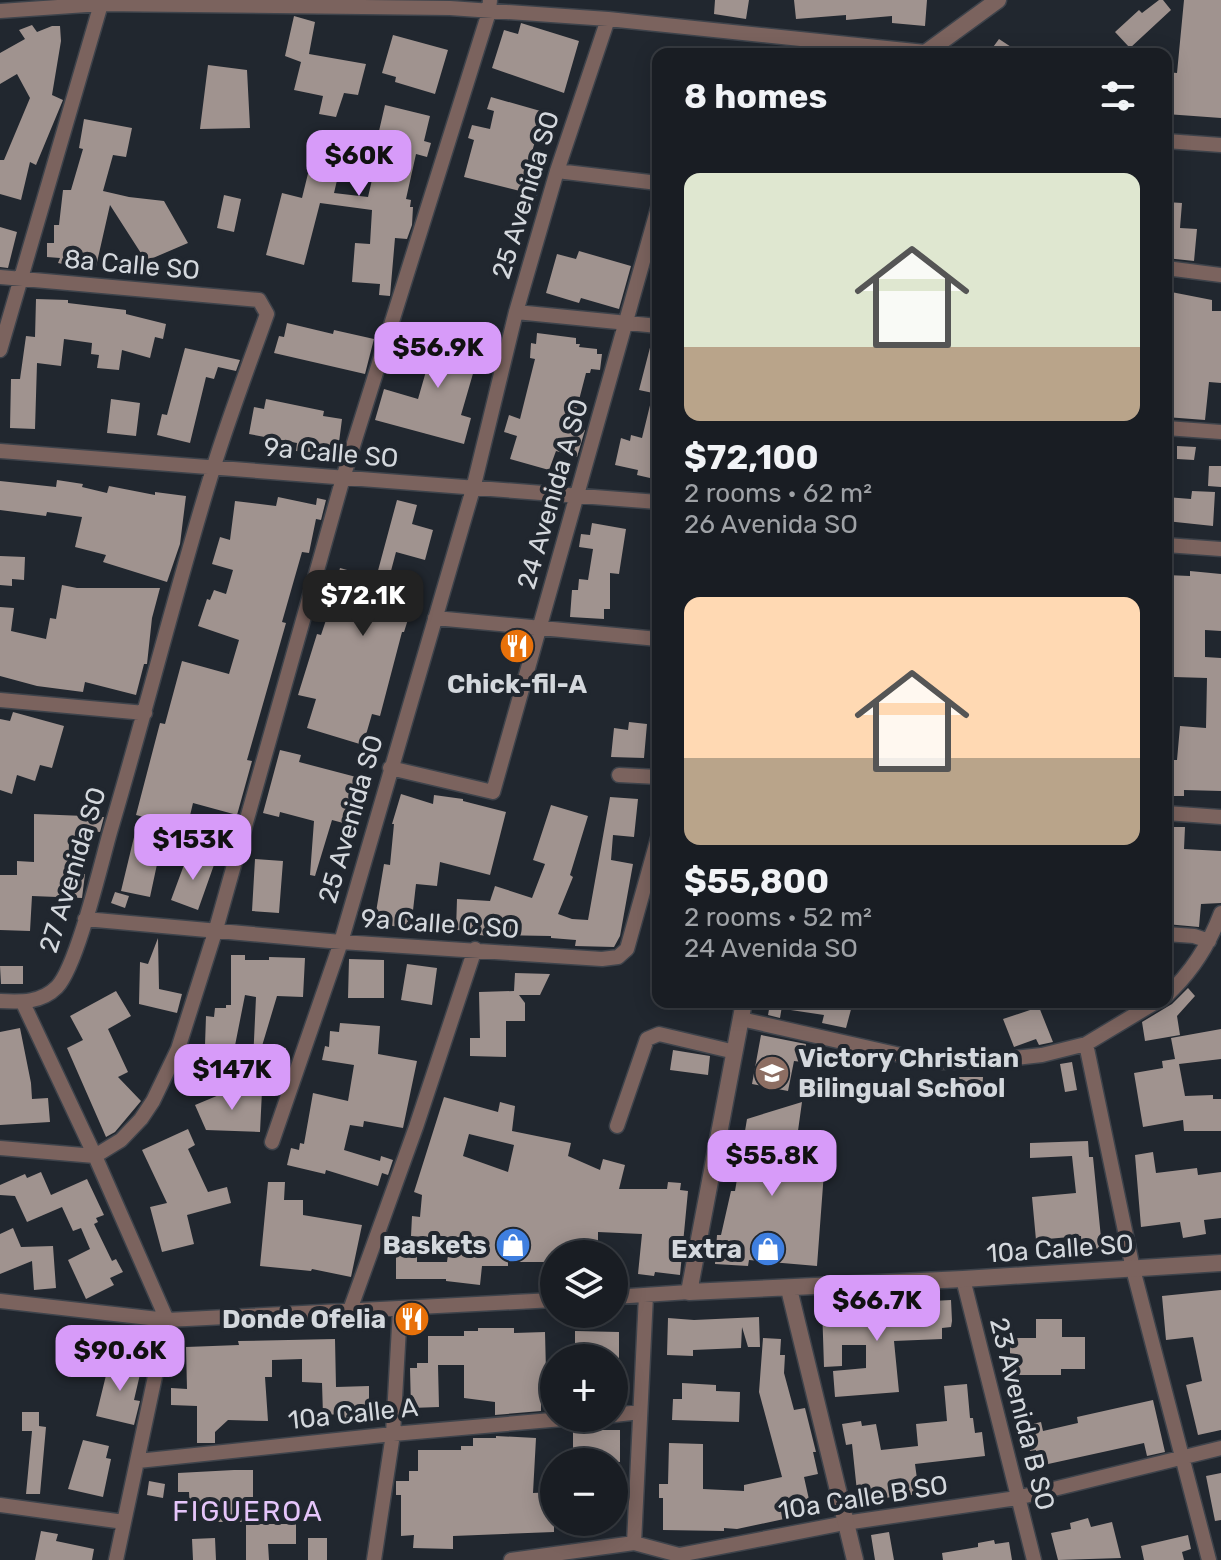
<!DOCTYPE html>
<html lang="en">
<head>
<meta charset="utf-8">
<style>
	body { margin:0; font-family:Rubik,sans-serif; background:#22262b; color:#f1f3f6; height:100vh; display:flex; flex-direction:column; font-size:30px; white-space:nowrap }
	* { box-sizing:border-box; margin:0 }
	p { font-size:26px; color:#9fa2a6 }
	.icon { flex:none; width:44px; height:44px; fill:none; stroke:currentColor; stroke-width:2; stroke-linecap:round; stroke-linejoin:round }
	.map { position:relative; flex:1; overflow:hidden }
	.panel { position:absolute; left:652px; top:48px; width:520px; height:960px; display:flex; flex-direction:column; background:#191d23; border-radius:16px; box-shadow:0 4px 20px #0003,0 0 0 2px #373b41 }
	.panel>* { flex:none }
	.fabs { position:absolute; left:540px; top:1240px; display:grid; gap:16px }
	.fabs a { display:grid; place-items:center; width:88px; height:88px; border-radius:50%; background:#191d23; box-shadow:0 4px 20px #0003,0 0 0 2px #373b41; font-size:40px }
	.price { position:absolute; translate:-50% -68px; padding:0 18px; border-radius:16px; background:#d79bf9; color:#111; font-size:26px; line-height:52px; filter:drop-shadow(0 2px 4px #0008) }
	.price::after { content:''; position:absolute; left:50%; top:48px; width:24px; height:18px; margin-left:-12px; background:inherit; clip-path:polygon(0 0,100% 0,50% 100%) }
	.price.current { background:#222; color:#fff }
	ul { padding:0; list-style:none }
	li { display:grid; align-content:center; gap:16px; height:424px; padding:0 32px }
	li span { display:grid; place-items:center; height:248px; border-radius:16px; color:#555 }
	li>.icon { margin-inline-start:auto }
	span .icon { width:144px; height:144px; fill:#fffc; stroke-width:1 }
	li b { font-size:34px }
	h2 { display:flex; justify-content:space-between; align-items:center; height:96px; padding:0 32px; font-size:34px }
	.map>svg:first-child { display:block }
	.water { fill:#334a6f }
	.building { fill:#a0938f; fill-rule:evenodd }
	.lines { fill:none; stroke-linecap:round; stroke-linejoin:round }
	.minor-casing { stroke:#3e434b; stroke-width:17 }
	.tertiary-casing { stroke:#3e434b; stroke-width:19 }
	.minor { stroke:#7b635e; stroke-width:14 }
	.tertiary { stroke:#7b635e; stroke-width:16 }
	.labels { text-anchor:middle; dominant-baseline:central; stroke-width:8; stroke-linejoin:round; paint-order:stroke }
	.street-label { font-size:26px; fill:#d4d8dd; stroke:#21272f }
	.poi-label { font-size:26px; font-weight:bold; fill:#d4d8dd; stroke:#21272f; text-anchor:end }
	.neighbourhood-label { font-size:28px; letter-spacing:2px; fill:#e5c5fa; stroke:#21272f }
</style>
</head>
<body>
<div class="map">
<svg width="1221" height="1560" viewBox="0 0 1221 1560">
	<rect width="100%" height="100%" fill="#21272f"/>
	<path class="water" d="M533 170 544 173 537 196 526 192Z"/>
	<path class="building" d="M715 0H749L746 19 714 14Z
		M794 0H927L925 26 892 23V16L846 20V15L796 19Z
		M1159 0H1163L1171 10 1130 48 1115 32 1139 10 1142 13Z
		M1184 0H1221V118L1166 114V72L1177 73Z
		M294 16 315 22 309 54 366 64 358 95 344 93 336 117 319 114 323 96 294 90 301 62 285 56Z
		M521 23 579 41 564 93 492 68 504 30 518 34Z
		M32 25 37 32 52 26H60L61 41 52 95 63 100 36 165 30 162 21 200 0 194V160H4L30 98 17 74 0 84V53L25 39 19 30Z
		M393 35 448 50 435 94 395 82 396 77 382 73Z
		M999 39 1022 54H988Z
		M208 65 247 70 250 128 200 129Z
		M491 97 544 112 520 191 464 177 474 140 468 138 472 125 490 129 494 111 487 109Z
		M385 105 430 116 424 141 431 143 427 157 416 154 406 199 411 200 410 207H413L412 225 407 239 395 238 390 296 379 295 380 284 352 282 355 243 370 244 372 210 320 203 304 265 266 255 282 193 302 198 315 145 344 151 334 193 368 197 377 158 349 153 351 140 376 144Z
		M84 119 132 128 126 157 113 155 103 191 129 197 164 201 188 243 146 261 110 205 95 271 58 263 60 258 47 257V243H54V225H59L63 190H71L83 149 79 148Z
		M224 195 241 199 234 232 217 228Z
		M1166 202 1182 203 1180 228 1197 229 1194 261 1166 258Z
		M0 227 17 232 8 268 0 267Z
		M579 251 631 266 619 309 581 298 579 303 546 293 557 254 576 259Z
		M1166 291 1212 300V311H1221V383L1209 382 1205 420 1166 417Z
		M36 299 68 300V303L126 310V314L166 324 163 339 155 337 150 358 122 350 119 370 97 368 99 355 91 354 92 343 64 339 61 366 37 363 35 429 10 428 11 379H20L26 336 35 337Z
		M287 323 333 334 334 330 374 339 365 374 274 353 279 336 284 337Z
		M439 326 483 339 461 415 471 418 464 444 375 420 384 389 418 399Z
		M537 333 576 338V344H580L579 347 597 349V354H602L600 370 591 369 590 373H586L572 427 585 430 577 457 556 451 549 470 510 459 517 436 504 432 509 415 520 419 535 359 530 358 531 343 536 344Z
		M653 336H658V476L651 474 650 478 637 475 638 470 615 465 621 438 630 441 631 435 642 438 653 393 639 390Z
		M185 348 240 360 236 371 218 367 214 379 206 377 190 443 157 435 162 414 167 415Z
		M111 399 140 403 136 436 107 433Z
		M266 399 324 411 323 416 342 419 338 450 311 446 310 452 296 451 297 443 249 434 254 407 264 409Z
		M1177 446 1196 447 1194 460 1177 459Z
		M1209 466H1221V487L1208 486Z
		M57 480 83 484 82 487 107 493 109 486 155 495V492L186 496 180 544 167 582 103 562 106 555 75 547 82 517 47 512 46 516 0 510V481L56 487Z
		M1192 491 1215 492 1213 526 1166 521V497L1191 499Z
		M278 497 316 505 317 498 326 500 321 520 316 519 309 553 302 552 282 622 286 623 247 760 252 761 237 815 193 803 187 828 136 815 160 723 165 724 182 661 229 674 239 640 198 626 207 599 210 600 214 590 226 594 233 570 212 564 220 537 230 540 235 501 276 506Z
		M397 500 417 505 412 524 433 530 425 560 396 552 388 582 417 591 404 632H402L380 716 372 714 363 745 307 728 316 699 298 695 317 634 321 635 327 617 340 568 376 578Z
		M592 523 626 529 619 574 610 573V609H604V619L570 617 572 590H578L579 579 588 580 593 549 579 547 581 534 590 535Z
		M0 556 25 557 24 580 12 579V586L0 585Z
		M1190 571 1221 574V631L1205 630V657L1221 658V791L1184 790V796H1166V760H1177L1180 726 1206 728 1207 678 1174 677V651H1166V575L1190 576Z
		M62 585 77 588H160L152 618 147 664H144L136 695 85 682 83 692 37 686 0 676V607L14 608 11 631 46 639 50 618 56 619Z
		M13 712 64 726 52 768 40 765 35 781 17 775 12 794 0 790V719L10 721Z
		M629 722 647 724 644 758 611 757 614 728 628 730Z
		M280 750 301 755 299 762 360 778 347 824 332 820 315 876 310 875 314 821 280 812 279 817 263 813Z
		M401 794 433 804 434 795 463 799V801L506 812 490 875 440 862 437 886 416 884 411 928 374 924 384 864 390 865 394 824H392Z
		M92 797 103 801 97 817H104L100 832 92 831 88 844 69 843 68 874H85L82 898 32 896 30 931 0 930V875H17V861L34 862V814L85 816Z
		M610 797 638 799 634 837 613 835 611 860 633 864 620 936 614 947 575 946 576 940 551 938V936L500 935V937L479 935V931L456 930 457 899 490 901 495 886 532 898 545 864 533 860 551 805 588 816 570 875 573 877 558 914 572 919 588 920Z
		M1167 827H1185L1184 849 1221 851V903L1201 904 1199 927 1166 924V903H1171L1172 864H1166Z
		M135 833 167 844 163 856 159 855 150 897 121 891Z
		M188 854 215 862 198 910 171 900Z
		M255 859 283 861 279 913 252 911Z
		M115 892 129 896 125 908 111 903Z
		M158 938 159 989 182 994 177 1013 139 1004 140 962 148 964Z
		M231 955H245V960H269V957L305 958 303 997 277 996 262 1046 286 1048 285 1060 280 1059V1072L273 1071 272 1084 252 1083 256 997 245 995 227 1086 194 1080 201 1044 205 1045 206 1016 214 1017 215 1008H226V1005H231Z
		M349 959 384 960V998H348Z
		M407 964 437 968 432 1005 401 1000Z
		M0 966H23V984H1Z
		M515 973 550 974 540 995H519L525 1003V1021H506V1057L470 1056V1038H480L479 992 514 991Z
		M1188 988 1195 996 1177 1016 1180 1035 1145 1041 1142 1022 1172 1004Z
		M116 991 131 1016 108 1029 128 1072 118 1077 141 1101 115 1132 106 1137 67 1048 83 1040 70 1016Z
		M785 1002H853L846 1028 822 1023 824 1015 784 1009Z
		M770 1004 782 1006 780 1018 768 1015Z
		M1039 1007 1053 1042 1039 1045 1036 1039 1014 1047 1003 1019Z
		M340 1023 380 1026 378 1054 417 1061 403 1128 364 1121 363 1127 350 1125 344 1150 380 1161 381 1156 393 1160 388 1175 382 1173 378 1186 326 1170 325 1174 287 1165 291 1148 299 1150 300 1143 304 1144 313 1093 348 1101 354 1065 322 1060 325 1046 329 1047 330 1031 339 1032Z
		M20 1028 31 1083 32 1099 48 1098 50 1122 0 1125V1032Z
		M1221 1029V1059L1179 1064 1185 1096 1213 1095V1099H1221V1131H1184L1183 1120 1143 1127 1134 1073 1163 1068 1162 1061 1175 1059 1171 1038Z
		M761 1035 806 1044 802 1062 794 1061 788 1091 752 1084Z
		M673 1050 710 1056 708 1075 670 1070Z
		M1072 1062 1077 1090 1065 1092 1060 1064Z
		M955 1077H983L982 1094H955Z
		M231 1090 262 1091 260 1132 206 1130 195 1105Z
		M444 1097 498 1112 500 1102 515 1106 512 1131 571 1143 568 1156 600 1170 603 1159 625 1165 619 1189H667L668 1182 681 1183 680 1190 688 1191 680 1275 655 1272 654 1276 638 1274 642 1234 598 1232V1254H554V1262H508V1266H482L480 1285 446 1281V1279H396V1247H402V1243H417V1262H447L450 1239 411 1236 412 1216 420 1217 422 1195 414 1192ZM469 1134 514 1145 508 1172 463 1156Z
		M802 1102 791 1181 824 1172 817 1266 749 1260 748 1266 715 1264 717 1235H721L731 1191H735L747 1119Z
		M188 1129 195 1145 188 1149 208 1192 227 1187 231 1203 187 1215 194 1244 162 1252 150 1207 167 1203 142 1150Z
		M1088 1141 1089 1157H1093L1102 1248 1082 1250 1081 1236 1036 1240 1032 1197 1076 1193 1072 1156 1030 1158V1143Z
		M1153 1152 1156 1173 1197 1168 1198 1175 1221 1172V1218L1204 1220 1206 1234 1183 1238 1180 1222 1141 1227 1135 1155Z
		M41 1172 51 1195 87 1179 104 1215 96 1218 98 1222 94 1224 112 1261 116 1259 123 1272 110 1278 114 1285 86 1299 68 1260 90 1249 81 1228 73 1231 62 1207 27 1222 15 1196 0 1195V1185L25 1174 27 1178Z
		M268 1182H285L284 1200H303V1215L362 1225 351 1277 312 1269 311 1271 260 1266Z
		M13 1228 21 1247 53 1246 56 1288 34 1290 32 1261 0 1274V1234Z
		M1221 1290V1430L1198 1435 1186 1385 1202 1381 1193 1337 1166 1340 1162 1296Z
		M951 1300 952 1321 951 1327 942 1328V1339L894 1341 899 1392 835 1397 833 1371 866 1368V1345H842V1366L824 1367 822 1306H846V1311L932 1308V1301Z
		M759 1317 760 1347H748L742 1327 741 1348 693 1350V1356L667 1355 668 1318 694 1320Z
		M1036 1319H1062V1337H1085V1369H1061V1375H1010V1338H1036Z
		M478 1328H514V1333L545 1332 546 1372H541V1411L495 1415V1402L464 1398V1365H438L439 1407 411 1408 410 1368H417V1363H428V1336H464V1331H478Z
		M575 1331 619 1332V1358H575Z
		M763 1338 781 1339 780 1355H785L784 1373 794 1410 805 1408 816 1452H813L818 1474 804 1477 812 1513 737 1529 724 1528V1531L663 1530V1498H659V1484H668L669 1443 703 1444V1489L744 1491V1485L782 1477 759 1392Z
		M335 1339 336 1387 369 1386V1413L358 1414V1419L342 1420V1414L323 1415 322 1383 302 1382V1359L272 1360V1377H265L268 1421 228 1420 215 1432V1443H197V1406L171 1405V1388L187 1389 186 1347 239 1345 238 1341Z
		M110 1359 132 1364 131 1367 141 1370 134 1400 140 1401 134 1425 96 1416Z
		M682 1383 716 1385V1391L740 1392 739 1422 672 1420 673 1399H682Z
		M967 1384 970 1418H973L975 1433 982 1432 985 1456 915 1464 919 1494 858 1501 852 1444 846 1445 842 1424 861 1421 862 1426 876 1424 881 1450 918 1446 916 1424 947 1421 944 1386Z
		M1153 1400 1165 1452 1147 1456 1144 1443 1039 1466 1036 1450 1030 1451 1027 1438 1022 1439 1019 1427 1041 1422 1043 1431 1078 1423 1077 1417Z
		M22 1412H39V1426L46 1427 40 1494H26L32 1431H22Z
		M581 1425H588L587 1430H620V1462H573V1428Z
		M496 1436 536 1438 533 1493 554 1492V1532L453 1536V1549L413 1548 414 1535 401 1536V1495H396V1481H409V1471H418V1450H461V1446H473V1438H496Z
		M83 1440 109 1446 106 1458 111 1459 103 1497 68 1489Z
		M234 1470H253V1522H207V1513H190L189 1492H178V1473Z
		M1221 1473V1520L1215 1521 1206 1476Z
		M149 1481 165 1484 163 1498 147 1495Z
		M1088 1518 1091 1527 1112 1522 1121 1558 1058 1560 1051 1533 1071 1529 1070 1523Z
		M246 1524H296V1544H268L269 1560H246Z
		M41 1531 58 1534 56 1541 94 1549 92 1560H35Z
		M889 1532 894 1560H875L871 1535Z
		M1188 1535 1191 1549 1182 1552 1184 1560H1144L1141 1546Z
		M215 1538 216 1560H193L192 1539Z
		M308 1538H327V1560H308Z
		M994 1540 995 1544 1009 1542 1012 1560H943L942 1553 978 1547V1543Z"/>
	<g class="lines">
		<defs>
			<path id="minor" d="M0 11 101 4 450 8 608 19 925 52
				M1166 141 1221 145
				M557 171 658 183
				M1166 268 1221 275
				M0 277 259 300 267 314C249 365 229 417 213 469 176 589 146 711 110 832 101 864 77 966 57 987 41 1003 21 1002 0 1001
				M516 312 658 326
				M0 350 101 4
				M1166 428 1221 432
				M0 451 658 502
				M1166 545 1221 549
				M435 618 658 639
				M0 700 145 713
				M390 768 493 792 658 208
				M619 775 658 777
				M1166 813 1221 817
				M85 919 341 942 602 959 618 957 627 949 658 838
				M1166 934 1194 936 1209 941
				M1166 996C1192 972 1209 945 1221 913
				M23 1003 95 1156 167 1320 116 1560
				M741 1019 905 1056 942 1062 987 1061 1042 1055 1086 1044 1156 1002
				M1086 1044 1133 1269 1209 1560
				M617 1126 647 1039 659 1034 735 1052
				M272 1142 341 942 473 489 516 312 557 171 608 19
				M0 1148 95 1156
				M95 1156 121 1140 141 1119 153 1101 178 1049 216 929 343 478 489 12 490 0
				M963 1279 1034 1560
				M614 1297 689 1292
				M0 1301 167 1320 554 1300
				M350 1310 416 1127 475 949
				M614 1415 640 1412
				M138 1461 393 1434 574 1418
				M0 1505 124 1522
				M634 1543 646 1295
				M374 1560 393 1434 400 1309
				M511 1560 634 1543 679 1555 845 1523 1017 1498 1221 1448"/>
			<path id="tertiary" d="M924 54 998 0
				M744 1002 689 1292 963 1279 1221 1263
				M789 1289 855 1560"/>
		</defs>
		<use href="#minor" class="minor-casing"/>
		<use href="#tertiary" class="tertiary-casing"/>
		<use href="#minor" class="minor"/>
		<use href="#tertiary" class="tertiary"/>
	</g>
	<defs>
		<symbol id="restaurant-disc" viewBox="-11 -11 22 22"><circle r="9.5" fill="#e8710a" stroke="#21272f"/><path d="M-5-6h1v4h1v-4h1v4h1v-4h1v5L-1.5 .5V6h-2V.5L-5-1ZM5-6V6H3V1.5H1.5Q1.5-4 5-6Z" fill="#fff"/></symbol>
		<symbol id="school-disc" viewBox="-11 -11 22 22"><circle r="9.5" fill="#8d6e63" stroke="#21272f"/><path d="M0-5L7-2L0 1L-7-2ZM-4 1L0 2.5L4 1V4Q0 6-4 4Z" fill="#fff"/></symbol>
		<symbol id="shop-disc" viewBox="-11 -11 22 22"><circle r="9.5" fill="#3f7fe0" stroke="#21272f"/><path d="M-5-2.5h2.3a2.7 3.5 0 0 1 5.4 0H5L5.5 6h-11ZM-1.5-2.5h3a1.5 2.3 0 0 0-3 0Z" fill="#fff"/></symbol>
	</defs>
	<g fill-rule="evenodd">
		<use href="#restaurant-disc" x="497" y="626" width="40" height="40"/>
		<use href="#school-disc" x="752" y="1053" width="40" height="40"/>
		<use href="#shop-disc" x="493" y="1225" width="40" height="40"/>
		<use href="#shop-disc" x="748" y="1229" width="40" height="40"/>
		<use href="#restaurant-disc" x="392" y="1299" width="40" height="40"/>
	</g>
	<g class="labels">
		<g class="street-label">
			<text transform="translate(526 195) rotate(-73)">25 Avenida SO</text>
			<text transform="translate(132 265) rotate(5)">8a Calle SO</text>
			<text transform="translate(331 453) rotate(5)">9a Calle SO</text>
			<text transform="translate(553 494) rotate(-74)">24 Avenida A SO</text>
			<text transform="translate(351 819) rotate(-74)">25 Avenida SO</text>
			<text transform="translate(73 870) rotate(-73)">27 Avenida SO</text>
			<text transform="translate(440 924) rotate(4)">9a Calle C SO</text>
			<text transform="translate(1060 1249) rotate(-4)">10a Calle SO</text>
			<text transform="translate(353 1414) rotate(-6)">10a Calle A</text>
			<text transform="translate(1022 1414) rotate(76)">23 Avenida B SO</text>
			<text transform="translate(863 1498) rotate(-9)">10a Calle B SO</text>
		</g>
		<g class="poi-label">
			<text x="517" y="684" text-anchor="middle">Chick-fil-A</text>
			<text x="798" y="1058" text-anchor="start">Victory Christian<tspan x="798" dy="30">Bilingual School</tspan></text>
			<text x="487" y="1245">Baskets</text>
			<text x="742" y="1249">Extra</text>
			<text x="386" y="1319">Donde Ofelia</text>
		</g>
		<g class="neighbourhood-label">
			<text x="248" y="1511">FIGUEROA</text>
		</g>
	</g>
</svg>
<div class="fabs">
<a><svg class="icon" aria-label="layers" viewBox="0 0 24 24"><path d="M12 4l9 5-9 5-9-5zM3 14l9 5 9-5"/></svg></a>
<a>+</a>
<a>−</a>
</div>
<b class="price" style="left:359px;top:198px">$60K</b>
<b class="price" style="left:438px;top:390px">$56.9K</b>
<b class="price current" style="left:363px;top:638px">$72.1K</b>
<b class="price" style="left:193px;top:882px">$153K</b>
<b class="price" style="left:232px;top:1112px">$147K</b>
<b class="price" style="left:772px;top:1198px">$55.8K</b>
<b class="price" style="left:877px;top:1343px">$66.7K</b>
<b class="price" style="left:120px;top:1393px">$90.6K</b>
<section class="panel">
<h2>8 homes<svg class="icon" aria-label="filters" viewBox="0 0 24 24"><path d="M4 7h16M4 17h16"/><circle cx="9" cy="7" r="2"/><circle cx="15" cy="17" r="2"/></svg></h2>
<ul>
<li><span style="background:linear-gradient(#dfe7d0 70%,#b9a48a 0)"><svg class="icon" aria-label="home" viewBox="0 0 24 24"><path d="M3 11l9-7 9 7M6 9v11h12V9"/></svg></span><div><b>$72,100</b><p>2 rooms · 62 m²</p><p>26 Avenida SO</p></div></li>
<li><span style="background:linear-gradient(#ffd9b3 65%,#b9a48a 0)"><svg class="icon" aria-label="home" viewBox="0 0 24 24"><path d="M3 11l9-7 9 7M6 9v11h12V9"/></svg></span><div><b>$55,800</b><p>2 rooms · 52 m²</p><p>24 Avenida SO</p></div></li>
</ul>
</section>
</div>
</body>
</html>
